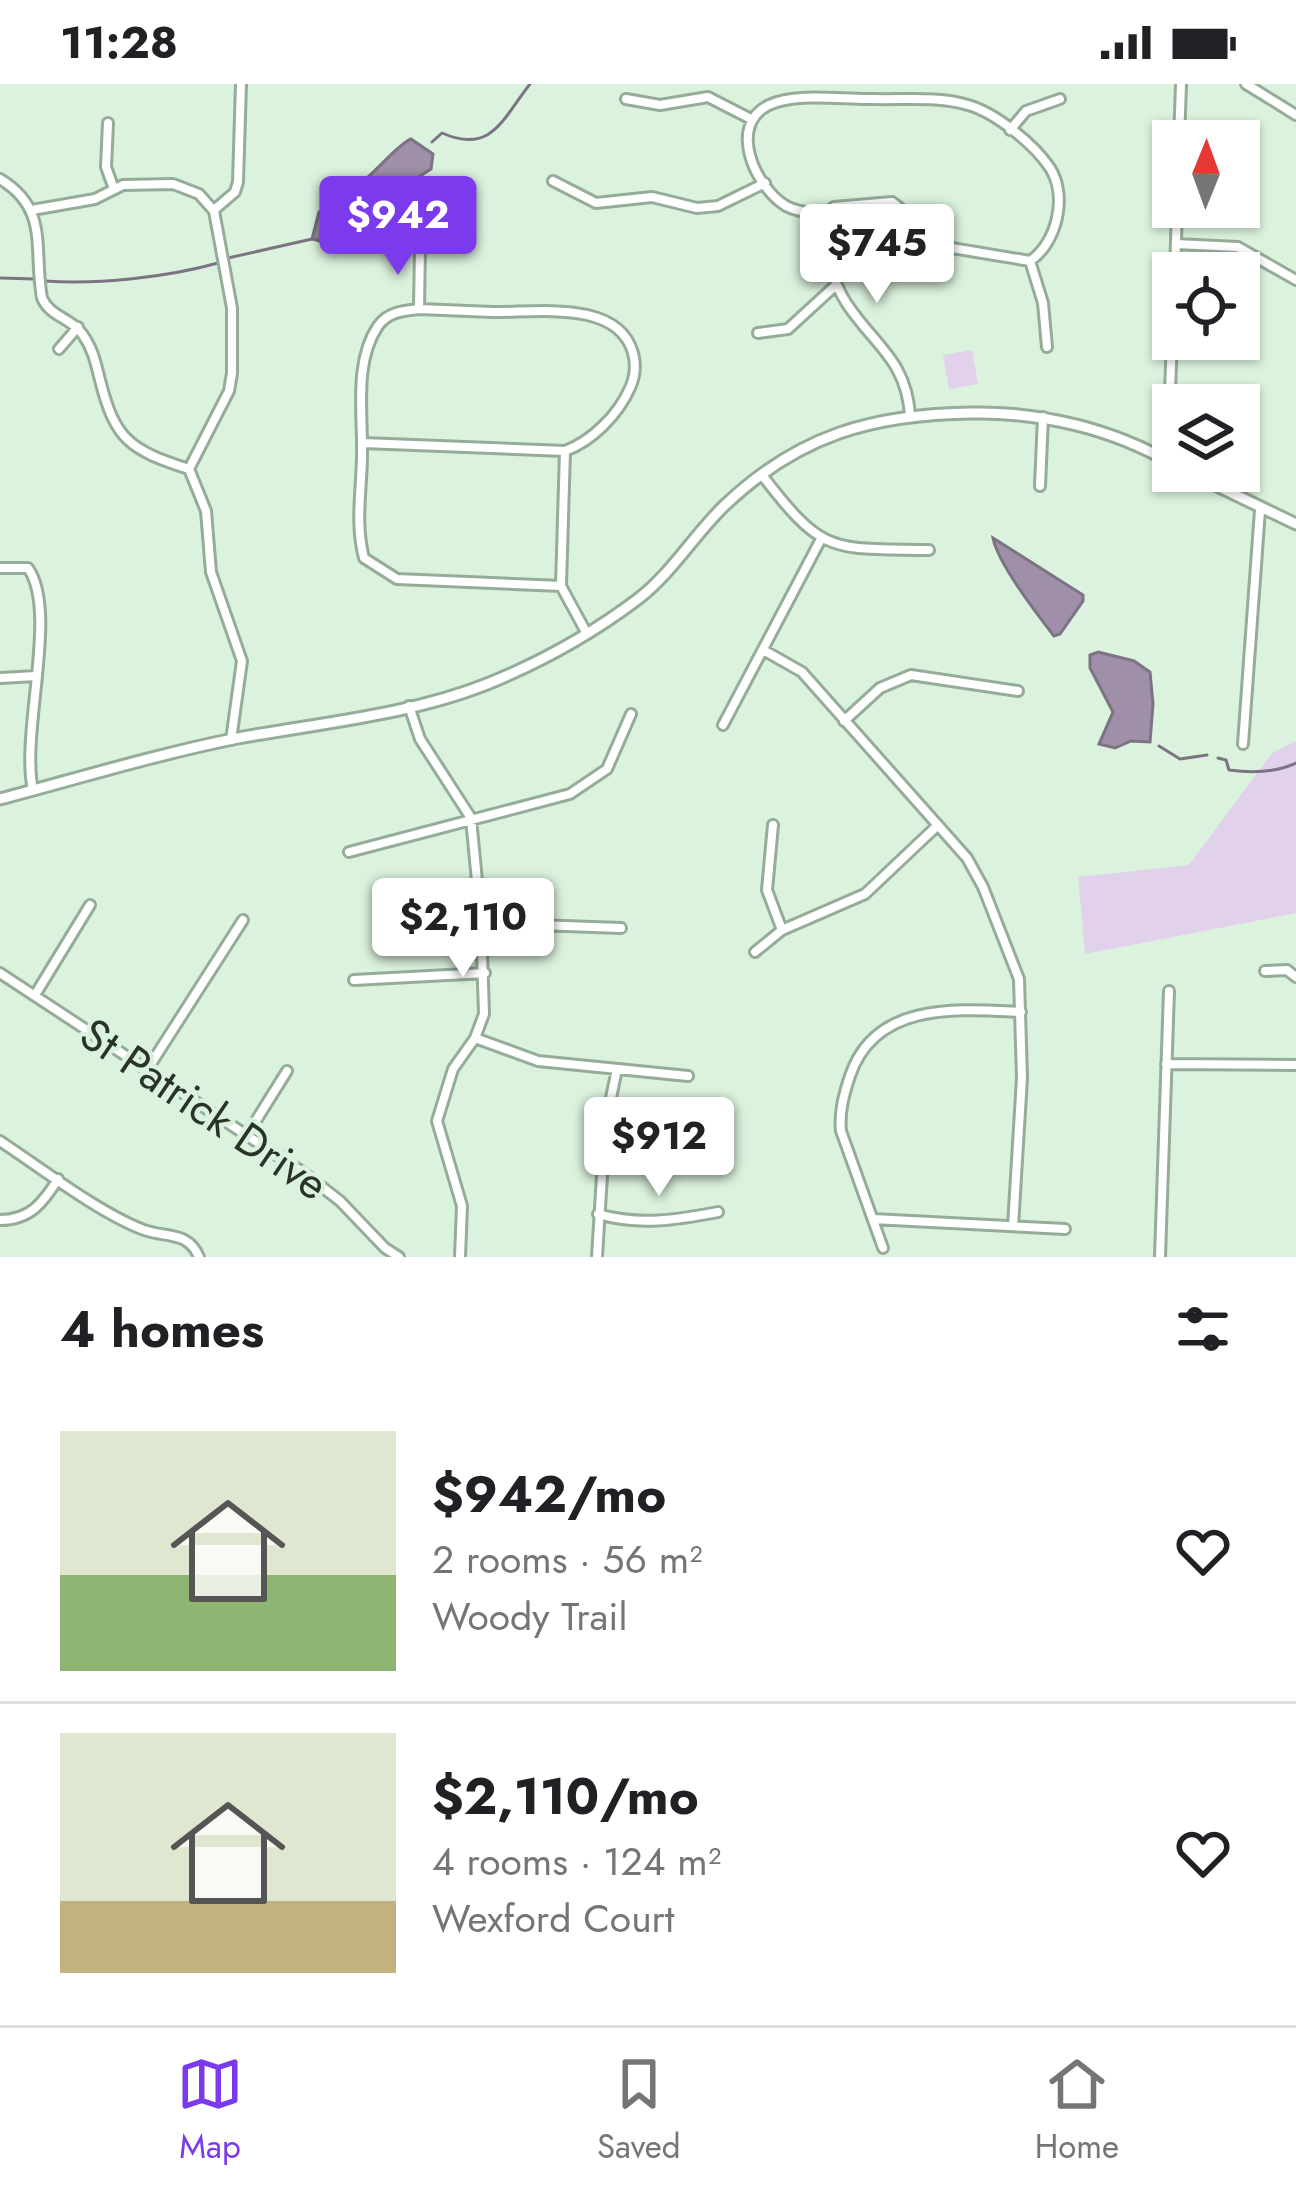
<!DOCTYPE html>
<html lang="en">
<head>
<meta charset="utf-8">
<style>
	body { margin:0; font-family:Jost,sans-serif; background:#f6f6f6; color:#202124; height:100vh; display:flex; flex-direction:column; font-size:45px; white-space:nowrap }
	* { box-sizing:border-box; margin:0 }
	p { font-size:39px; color:#757577 }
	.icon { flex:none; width:66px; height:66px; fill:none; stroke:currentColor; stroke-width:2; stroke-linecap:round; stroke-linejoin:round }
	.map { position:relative; height:1173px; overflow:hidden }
	.panel { display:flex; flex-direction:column; background:#fff; flex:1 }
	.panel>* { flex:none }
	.needle { width:78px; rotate:1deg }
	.buttons { position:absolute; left:1152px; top:36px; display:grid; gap:24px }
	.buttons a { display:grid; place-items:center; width:108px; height:108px; border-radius:0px; background:#fff; box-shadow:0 3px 9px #0004; font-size:60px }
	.price { position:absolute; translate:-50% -102px; padding:0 27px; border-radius:12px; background:#fff; color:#222; font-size:39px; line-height:78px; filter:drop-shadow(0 3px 6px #0008) }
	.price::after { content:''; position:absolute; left:50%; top:72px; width:36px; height:27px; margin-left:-18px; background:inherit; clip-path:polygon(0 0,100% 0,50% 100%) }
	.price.selected { background:#7c3aed; color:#fff }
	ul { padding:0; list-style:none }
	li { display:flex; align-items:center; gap:36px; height:300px; padding:0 60px }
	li+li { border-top:3px solid #e0e0e0 }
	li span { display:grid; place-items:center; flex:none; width:336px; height:240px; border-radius:0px; color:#555 }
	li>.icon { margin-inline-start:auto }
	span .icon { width:144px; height:144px; fill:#fffc; stroke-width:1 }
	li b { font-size:51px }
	h2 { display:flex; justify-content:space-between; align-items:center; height:144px; padding:0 60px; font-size:51px }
	.status { display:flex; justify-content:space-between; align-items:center; height:84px; padding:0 60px; background:#fff; direction:ltr }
	.status svg { height:33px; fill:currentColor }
	.tab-bar { display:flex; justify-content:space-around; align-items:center; height:168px; border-top:3px solid #e0e0e0; background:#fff; font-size:33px; color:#757577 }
	.tab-bar a { display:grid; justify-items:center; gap:6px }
	.tab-bar .selected { color:#7c3aed }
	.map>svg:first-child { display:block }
	.green { fill:#e1d1ea }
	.water { fill:#9f8fa9; stroke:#7c7383; stroke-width:3 }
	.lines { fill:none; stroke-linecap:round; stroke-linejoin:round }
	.stream { stroke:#7c7383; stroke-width:3 }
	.minor-casing { stroke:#95ac98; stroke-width:14 }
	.tertiary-casing { stroke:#95ac98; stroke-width:15 }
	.minor { stroke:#fff; stroke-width:8 }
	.tertiary { stroke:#fff; stroke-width:9 }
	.labels { text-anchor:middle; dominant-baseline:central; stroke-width:9; stroke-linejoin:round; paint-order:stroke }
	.street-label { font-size:45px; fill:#29332a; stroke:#dbf3de }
</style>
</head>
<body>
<div class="status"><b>11:28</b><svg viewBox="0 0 49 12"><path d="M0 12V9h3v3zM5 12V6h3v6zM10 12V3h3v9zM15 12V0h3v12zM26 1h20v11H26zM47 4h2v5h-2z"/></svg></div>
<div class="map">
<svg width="1296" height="1173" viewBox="0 0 1296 1173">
	<rect width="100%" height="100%" fill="#dbf3de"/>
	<path class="green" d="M972 266 978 300 949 305 943 271Z
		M1296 657V829L1085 870 1078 793 1189 781 1272 669Z"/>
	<path class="water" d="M411 55 433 70 431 85 390 111 335 161 312 155 319 128C331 117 347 110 360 100 375 89 398 60 411 55Z
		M993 454 1083 511V517L1060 550 1054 552C1036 529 998 480 993 454Z
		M1098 568 1134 577 1150 588 1153 620 1150 658 1131 657 1115 664 1099 660 1113 628 1090 584V571Z"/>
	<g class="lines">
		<path class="stream" d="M432 58 442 49C492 71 503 34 530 0
			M228 174 312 155
			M0 194 35 195
			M45 197C97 201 168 193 218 179
			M1159 662 1180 675 1207 671
			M1218 674 1226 676 1229 686C1251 689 1275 689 1296 679"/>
		<defs>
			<path id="minor" d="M1246 0 1296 31
				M626 15 660 21 708 13 751 35
				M873 15C904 16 939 12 968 21 996 29 1034 60 1050 84 1068 112 1057 159 1030 177L952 164 892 118 834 123 823 131C811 129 797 128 786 122 755 103 727 41 769 21 797 8 843 16 873 15Z
				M108 39 106 83 114 105
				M1010 46 1026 27 1060 15
				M1179 57 1181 0
				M0 95C50 125 33 165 42 214 50 233 72 234 83 251 93 265 96 280 100 296 115 356 130 366 189 385L206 427 211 488 242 577 231 656
				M553 97 596 119 652 113 697 124 718 122 765 99
				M32 126 95 115 123 101 173 100 199 110 214 127 232 224V289L229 307 189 385
				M214 126 235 108 238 98 241 0
				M823 131C826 162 829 193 847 220 875 262 906 276 910 331
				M1176 160 1238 163 1296 196
				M1030 177 1043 219 1047 263
				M1175 189 1177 123
				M419 225 420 164
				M758 249 788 245 836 201
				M59 265 78 243
				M363 359 565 367C592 357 618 331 630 304 635 293 636 280 633 269 618 215 535 229 493 228 468 227 444 226 419 225 402 227 388 228 378 242 355 276 362 323 362 362 363 400 354 436 364 474L397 495 561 502 586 548
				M1159 372 1169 332 1173 230
				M762 391C824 472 831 464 929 466
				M1040 402 1043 333
				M0 484H28C59 528 20 648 33 706
				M561 502 565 367
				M765 567 802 588 967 774 983 803 1019 895 1022 994 1013 1142
				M0 594 36 592
				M409 622 420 655 471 734 481 839 484 930 475 954 453 985 437 1037 462 1122 460 1173
				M844 637 880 604 911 591 1018 607
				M723 641 821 455
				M1243 660 1260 426
				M773 741 767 806 782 846
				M349 768 570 710 607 685 631 630
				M481 839 621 844
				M755 868 782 846 865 810 938 741
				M1265 887 1287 886 1296 893
				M0 889 304 1089 340 1117 385 1164 399 1173
				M354 896 485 889
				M35 911 90 821
				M475 954 538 977 688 992
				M1166 980 1296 981
				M147 986 243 836
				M247 1051 287 987
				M0 1057C41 1084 99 1129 144 1146 167 1154 188 1147 199 1173
				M598 1130C639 1142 677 1136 718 1128
				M873 1135 1065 1145
				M0 1136C30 1136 43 1119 58 1095
				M883 1164 841 1047C839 1028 844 1010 850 992 875 917 958 925 1021 928
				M597 1173 605 1043 617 985
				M1160 1173 1169 907"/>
			<path id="tertiary" d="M1186 387 1296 440
				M0 715C79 694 158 670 238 654 320 639 409 631 487 600 539 579 593 549 638 515 671 490 694 451 724 422 798 351 873 330 973 329 1042 328 1113 345 1173 380"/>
		</defs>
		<use href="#minor" class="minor-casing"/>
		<use href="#tertiary" class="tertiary-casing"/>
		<use href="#minor" class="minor"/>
		<use href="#tertiary" class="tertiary"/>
	</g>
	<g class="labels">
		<g class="street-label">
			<text transform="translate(204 1025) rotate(34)">St Patrick Drive</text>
		</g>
	</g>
</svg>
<div class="buttons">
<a><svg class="needle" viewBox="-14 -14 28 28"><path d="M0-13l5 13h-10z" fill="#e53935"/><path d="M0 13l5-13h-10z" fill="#757577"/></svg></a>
<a><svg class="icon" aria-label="locate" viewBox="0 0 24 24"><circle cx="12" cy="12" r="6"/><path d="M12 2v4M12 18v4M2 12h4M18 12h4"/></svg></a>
<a><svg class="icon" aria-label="layers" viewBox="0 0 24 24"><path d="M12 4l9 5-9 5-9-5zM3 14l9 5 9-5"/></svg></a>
</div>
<b class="price selected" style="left:398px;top:194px">$942</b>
<b class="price" style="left:877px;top:222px">$745</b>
<b class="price" style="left:463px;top:896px">$2,110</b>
<b class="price" style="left:659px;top:1115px">$912</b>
</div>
<section class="panel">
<h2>4 homes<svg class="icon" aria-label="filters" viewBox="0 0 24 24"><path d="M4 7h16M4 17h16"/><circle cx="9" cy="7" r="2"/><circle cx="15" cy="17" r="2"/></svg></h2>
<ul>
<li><span style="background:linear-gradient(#dfe7d0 60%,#8fb573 0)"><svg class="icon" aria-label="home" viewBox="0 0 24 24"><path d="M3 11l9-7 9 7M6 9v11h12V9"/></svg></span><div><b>$942/mo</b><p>2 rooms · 56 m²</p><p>Woody Trail</p></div><svg class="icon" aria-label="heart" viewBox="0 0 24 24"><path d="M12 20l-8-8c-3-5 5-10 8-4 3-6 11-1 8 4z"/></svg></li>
<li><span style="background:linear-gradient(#dfe7d0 70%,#c2b280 0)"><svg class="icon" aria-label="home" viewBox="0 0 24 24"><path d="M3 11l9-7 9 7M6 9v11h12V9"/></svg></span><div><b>$2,110/mo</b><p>4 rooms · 124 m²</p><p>Wexford Court</p></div><svg class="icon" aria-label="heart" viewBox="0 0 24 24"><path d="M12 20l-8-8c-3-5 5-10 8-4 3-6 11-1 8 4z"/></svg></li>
</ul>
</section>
<nav class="tab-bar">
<a class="selected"><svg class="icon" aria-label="map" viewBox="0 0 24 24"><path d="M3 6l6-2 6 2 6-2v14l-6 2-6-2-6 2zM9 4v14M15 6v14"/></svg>Map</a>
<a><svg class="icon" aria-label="saved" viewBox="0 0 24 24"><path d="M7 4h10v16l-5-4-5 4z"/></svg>Saved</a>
<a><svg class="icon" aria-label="home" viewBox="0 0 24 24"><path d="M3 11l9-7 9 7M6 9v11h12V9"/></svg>Home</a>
</nav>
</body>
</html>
